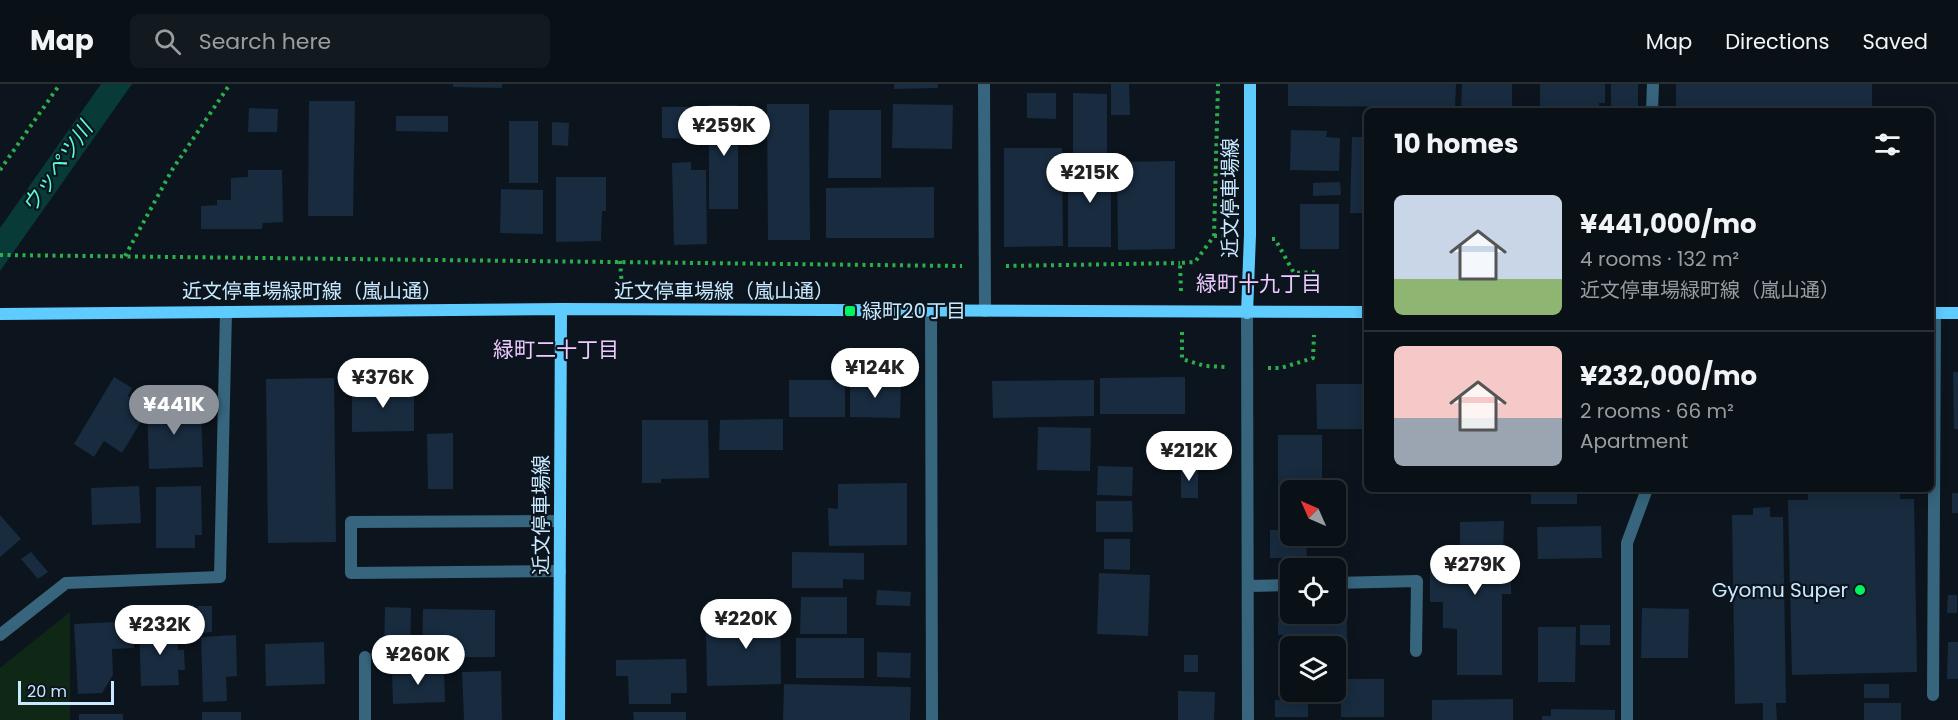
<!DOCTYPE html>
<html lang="en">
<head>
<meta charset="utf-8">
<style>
	body { margin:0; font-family:Poppins,"Noto Sans JP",sans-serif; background:#12191f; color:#f1f3f6; height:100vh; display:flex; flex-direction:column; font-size:22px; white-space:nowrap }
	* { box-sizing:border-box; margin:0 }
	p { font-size:20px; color:#999da1 }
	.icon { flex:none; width:33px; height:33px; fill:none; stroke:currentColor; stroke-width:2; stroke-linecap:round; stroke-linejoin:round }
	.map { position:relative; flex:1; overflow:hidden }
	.sheet { position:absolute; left:1364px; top:24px; width:570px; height:384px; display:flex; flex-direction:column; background:#091016; border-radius:9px; box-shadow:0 3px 15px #0003,0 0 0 2px #293035 }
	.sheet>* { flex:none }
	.needle { width:39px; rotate:315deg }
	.buttons { position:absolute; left:1280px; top:396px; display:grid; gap:12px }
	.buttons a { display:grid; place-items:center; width:66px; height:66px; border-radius:9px; background:#091016; box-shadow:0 3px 15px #0003,0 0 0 2px #293035; font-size:30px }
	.scale { position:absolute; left:18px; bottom:15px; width:96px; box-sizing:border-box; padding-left:6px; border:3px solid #c8e9ff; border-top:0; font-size:16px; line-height:21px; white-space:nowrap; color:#c8e9ff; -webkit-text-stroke:4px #0c151e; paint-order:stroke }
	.price { position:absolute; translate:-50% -51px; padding:0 14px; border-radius:21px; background:#fff; color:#222; font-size:20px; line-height:39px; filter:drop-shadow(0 2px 3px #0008) }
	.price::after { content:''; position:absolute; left:50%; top:36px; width:18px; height:14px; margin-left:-9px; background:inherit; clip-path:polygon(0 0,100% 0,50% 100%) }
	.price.current { background:#8c9099; color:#fff }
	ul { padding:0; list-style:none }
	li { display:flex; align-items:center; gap:18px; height:150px; padding:0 30px }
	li+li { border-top:2px solid #293035 }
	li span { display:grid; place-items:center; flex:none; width:168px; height:120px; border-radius:9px; color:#555 }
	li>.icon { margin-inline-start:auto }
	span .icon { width:72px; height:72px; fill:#fffc; stroke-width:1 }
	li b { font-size:26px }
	h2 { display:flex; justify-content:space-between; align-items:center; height:72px; padding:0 30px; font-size:26px }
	header { display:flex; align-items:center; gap:36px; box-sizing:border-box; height:84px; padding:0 30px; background:#091016; border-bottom:2px solid #293035 }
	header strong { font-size:28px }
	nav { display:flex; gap:33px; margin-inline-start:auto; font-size:21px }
	.search { width:420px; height:54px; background:#12191f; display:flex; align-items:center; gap:15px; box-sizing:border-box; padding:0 21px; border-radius:9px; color:#999da1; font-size:22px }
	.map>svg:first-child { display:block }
	.green { fill:#0f2815 }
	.water { fill:#083a37 }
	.building { fill:#182b3f }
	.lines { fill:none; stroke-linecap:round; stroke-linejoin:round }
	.path { stroke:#2caf4b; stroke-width:4; stroke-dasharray:3 4.5; stroke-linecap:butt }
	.lane { stroke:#36657d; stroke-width:12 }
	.street { stroke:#36657d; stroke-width:12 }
	.secondary { stroke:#5fccff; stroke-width:12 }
	.poi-dot { fill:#00f360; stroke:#0c151e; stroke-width:2 }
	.labels { text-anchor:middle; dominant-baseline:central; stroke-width:4.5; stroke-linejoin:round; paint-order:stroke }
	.street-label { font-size:20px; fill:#c8e9ff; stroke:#0c151e }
	.poi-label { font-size:20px; fill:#c8e9ff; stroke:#0c151e; text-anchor:start }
	.water-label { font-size:21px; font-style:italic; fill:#56ffd6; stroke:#0c151e }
	.neighbourhood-label { font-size:21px; fill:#edcaff; stroke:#0c151e }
</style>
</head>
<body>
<header>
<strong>Map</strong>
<div class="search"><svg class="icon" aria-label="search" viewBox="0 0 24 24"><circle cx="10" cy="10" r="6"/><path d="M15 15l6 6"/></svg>Search here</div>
<nav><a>Map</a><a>Directions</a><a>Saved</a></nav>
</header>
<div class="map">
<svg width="1958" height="636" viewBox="0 0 1958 636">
	<rect width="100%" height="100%" fill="#0c151e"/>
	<path class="green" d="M70 528V636H0V584Z"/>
	<path class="water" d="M101 0H132L0 187V144Z"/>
	<path class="building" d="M453 0H502V4L453 3Z
		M894 0H938V4L894 5Z
		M1111 0H1129L1130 31H1111Z
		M1288 0H1456L1455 23 1288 22Z
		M1462 0H1512V27H1461Z
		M1540 0H1605V19H1599V27H1540Z
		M1611 0H1638V27H1611Z
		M1676 0H1872V27H1676Z
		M1027 9H1056V35L1027 34Z
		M1073 9 1107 10V70H1073Z
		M309 17H355L353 132H308Z
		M767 20H809L810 156H768Z
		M893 20 953 21 952 65 892 64Z
		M709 21H738V125H709Z
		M662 23H702V55L662 54Z
		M249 24 278 25 277 48H248Z
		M829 26H881V94H828Z
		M396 32H448V48L396 47Z
		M509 37H538V99H509Z
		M552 38 569 39 568 62 552 61Z
		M1291 46 1327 47 1326 53 1340 54 1339 87 1290 86Z
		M1352 53H1366V129H1350Z
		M1004 64H1062L1063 162 1004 163Z
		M1111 77V163H1068V78Z
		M1175 77V165L1118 166 1117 78Z
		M691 78V86H706L707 160 674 161 672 79Z
		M248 86H282L283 138 263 139 262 145H201V122L217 121V116H231V94L248 93Z
		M556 93H606V127H602L601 157 556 158Z
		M1340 98 1341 111 1313 112V99Z
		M934 103V154H826V104Z
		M501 105 543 106V150L500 149Z
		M1300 120H1339V165H1300Z
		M1953 288H1958V345H1954Z
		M114 293 132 304 128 312 135 316 131 322 145 331 122 369 104 357 94 373 74 360Z
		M1185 293V330H1100V294Z
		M334 294 336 458 268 459 266 295Z
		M789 296H845V333H789Z
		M850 296H901L900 334 850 333Z
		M1094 296V332L993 334 992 297Z
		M1316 300H1366V345H1317Z
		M352 302H414V347L352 348Z
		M185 316 186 327 201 326 203 383 149 385 147 318Z
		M783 335V366H719L720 336Z
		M642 336H708L709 394 661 395V399H642Z
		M1038 343 1091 344 1090 387 1037 386Z
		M453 349V405H428L427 350Z
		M1278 351H1322V406L1278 408Z
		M1098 382 1133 383 1132 412 1097 411Z
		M1181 382 1198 383V414H1181Z
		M907 399V461L829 462 828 424 838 425V400Z
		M139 402 141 439 92 441 91 404Z
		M201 402 202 451H195V464H156V403Z
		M1531 405H1577V420H1531Z
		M1900 406V415H1914L1917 588 1792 591 1788 416H1808V408Z
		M1952 409H1958V429H1952Z
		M1096 417H1132L1133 448H1096Z
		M1770 423V433H1783L1786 619H1776L1777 636H1763V619L1735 620 1732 431H1753V424Z
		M0 431 21 455 0 473Z
		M1504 437 1503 472H1511V510H1502V591H1457V545L1443 544V518H1430V482H1441L1442 466H1460V438Z
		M1601 442 1602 474 1538 475 1537 443Z
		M1270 446H1290V452H1306L1307 474H1270Z
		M1104 455H1130V486L1104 485Z
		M31 468 48 488 38 495 21 475Z
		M792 468 864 469V496L843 495V504H792Z
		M1099 489 1150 491 1148 552 1097 550Z
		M877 506 911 508 910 522 876 521Z
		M1948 511H1957V529H1947Z
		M801 513H847V550H800Z
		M1335 519H1346L1348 574H1335V562H1290V576H1288L1287 551H1278V536H1287V520H1290V530H1335Z
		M194 521 195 556 183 557 181 522Z
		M780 521 781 600 707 602 706 542 732 541V535L754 534V522Z
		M198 522H212V548L199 549Z
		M385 523 411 524 410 573 384 572Z
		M1642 524 1689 525 1688 574H1641Z
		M423 525 495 526V573H422Z
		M133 537 134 564 112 565 113 591 102 609 78 610 74 540Z
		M177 541 178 566H184L185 586H178L179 601 141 602 139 542Z
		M1580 541H1610V561H1580Z
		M1538 543H1576L1575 598H1538Z
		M236 551 237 592 226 593 227 617 203 618 201 553Z
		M796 554H864V594H796Z
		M324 558 325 600 266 602 265 560Z
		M1948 558H1958V595H1947Z
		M877 568 911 569 910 594 877 593Z
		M1184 571H1198V588H1184Z
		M686 575 687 609H671V620H629L628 592H616V576Z
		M444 585 445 618 393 620 392 587Z
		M501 587 502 636H464L462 588Z
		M1341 595H1384V633H1341Z
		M784 600 911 603 910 636H783Z
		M1864 600H1889V614H1864Z
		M1178 607 1215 608 1214 636H1178Z
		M1308 615V633H1275V616Z
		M1513 615V636H1432V616Z
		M1864 619H1901V636H1864Z
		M1551 625 1615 626V636H1542V632H1551Z
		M202 628H241V636H202Z
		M633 628H686V636H634Z
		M79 630H123V636H79Z"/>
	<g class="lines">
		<path class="path" d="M0 86 60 0
			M1214 152H1229
			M1272 155H1275L1294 189 1318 188 1317 207
			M0 171 962 182
			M125 172 172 86 230 0
			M620 177 622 203
			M1006 182 1180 179
			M1181 207 1180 179 1195 178 1214 152 1218 0
			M1182 248V275L1205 282 1225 283
			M1268 284H1281L1313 274 1314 251"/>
		<path class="lane" d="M1652 27 1653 0
			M560 487 351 489V438L560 437
			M1335 499 1417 497 1416 567
			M1248 502 1290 501
			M365 573V636
			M1933 611 1935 229
			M1627 636V459L1647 405"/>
		<path class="street" d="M984 0 985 227
			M931 227 932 636
			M1247 229 1248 636
			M0 551 66 499 220 493 226 228"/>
		<path class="secondary" d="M1247 229 1250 151V0
			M1930 229H1958
			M0 230 561 225 1366 228
			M559 636 561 225"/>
	</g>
	<g class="poi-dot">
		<rect x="844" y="221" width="12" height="12" rx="3"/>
		<circle cx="1860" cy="506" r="6"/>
	</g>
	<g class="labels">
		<g class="street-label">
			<text transform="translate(1230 114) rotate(-90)">近文停車場線</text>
			<text x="312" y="207">近文停車場緑町線（嵐山通）</text>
			<text x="724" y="207">近文停車場線（嵐山通）</text>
			<text transform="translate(541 431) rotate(-90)">近文停車場線</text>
		</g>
		<g class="poi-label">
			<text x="862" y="227">緑町20丁目</text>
			<text x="1848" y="506" text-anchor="end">Gyomu Super</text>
		</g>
		<g class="water-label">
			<text transform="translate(57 83) rotate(-55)">ウッペツ川</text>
		</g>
		<g class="neighbourhood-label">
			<text x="1259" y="199">緑町十九丁目</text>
			<text x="556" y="265">緑町二十丁目</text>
		</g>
	</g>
</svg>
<div class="buttons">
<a><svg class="needle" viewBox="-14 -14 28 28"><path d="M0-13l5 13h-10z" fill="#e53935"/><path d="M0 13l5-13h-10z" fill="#999da1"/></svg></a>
<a><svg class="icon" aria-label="locate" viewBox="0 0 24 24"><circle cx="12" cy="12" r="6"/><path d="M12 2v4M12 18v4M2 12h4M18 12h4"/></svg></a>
<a><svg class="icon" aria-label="layers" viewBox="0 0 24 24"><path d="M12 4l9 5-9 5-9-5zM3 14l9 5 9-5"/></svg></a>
</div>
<div class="scale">20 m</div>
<b class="price" style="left:724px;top:73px">¥259K</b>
<b class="price" style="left:1090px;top:120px">¥215K</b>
<b class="price" style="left:875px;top:315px">¥124K</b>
<b class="price" style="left:383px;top:325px">¥376K</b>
<b class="price current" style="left:174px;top:352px">¥441K</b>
<b class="price" style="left:1189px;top:398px">¥212K</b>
<b class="price" style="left:1475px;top:512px">¥279K</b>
<b class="price" style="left:746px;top:566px">¥220K</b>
<b class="price" style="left:160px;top:572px">¥232K</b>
<b class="price" style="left:418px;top:602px">¥260K</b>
<section class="sheet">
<h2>10 homes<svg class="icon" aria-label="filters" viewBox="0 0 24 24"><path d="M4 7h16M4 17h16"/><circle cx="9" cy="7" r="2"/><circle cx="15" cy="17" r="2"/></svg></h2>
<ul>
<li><span style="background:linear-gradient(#c9d6e8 70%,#8fb573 0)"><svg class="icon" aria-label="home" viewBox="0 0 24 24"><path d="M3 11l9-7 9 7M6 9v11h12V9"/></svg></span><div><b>¥441,000/mo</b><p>4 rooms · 132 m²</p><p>近文停車場緑町線（嵐山通）</p></div></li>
<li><span style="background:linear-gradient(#f6c9c9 60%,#9aa5b1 0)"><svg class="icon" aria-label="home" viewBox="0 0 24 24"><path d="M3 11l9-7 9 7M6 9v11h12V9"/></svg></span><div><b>¥232,000/mo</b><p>2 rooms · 66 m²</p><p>Apartment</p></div></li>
</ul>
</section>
</div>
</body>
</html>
